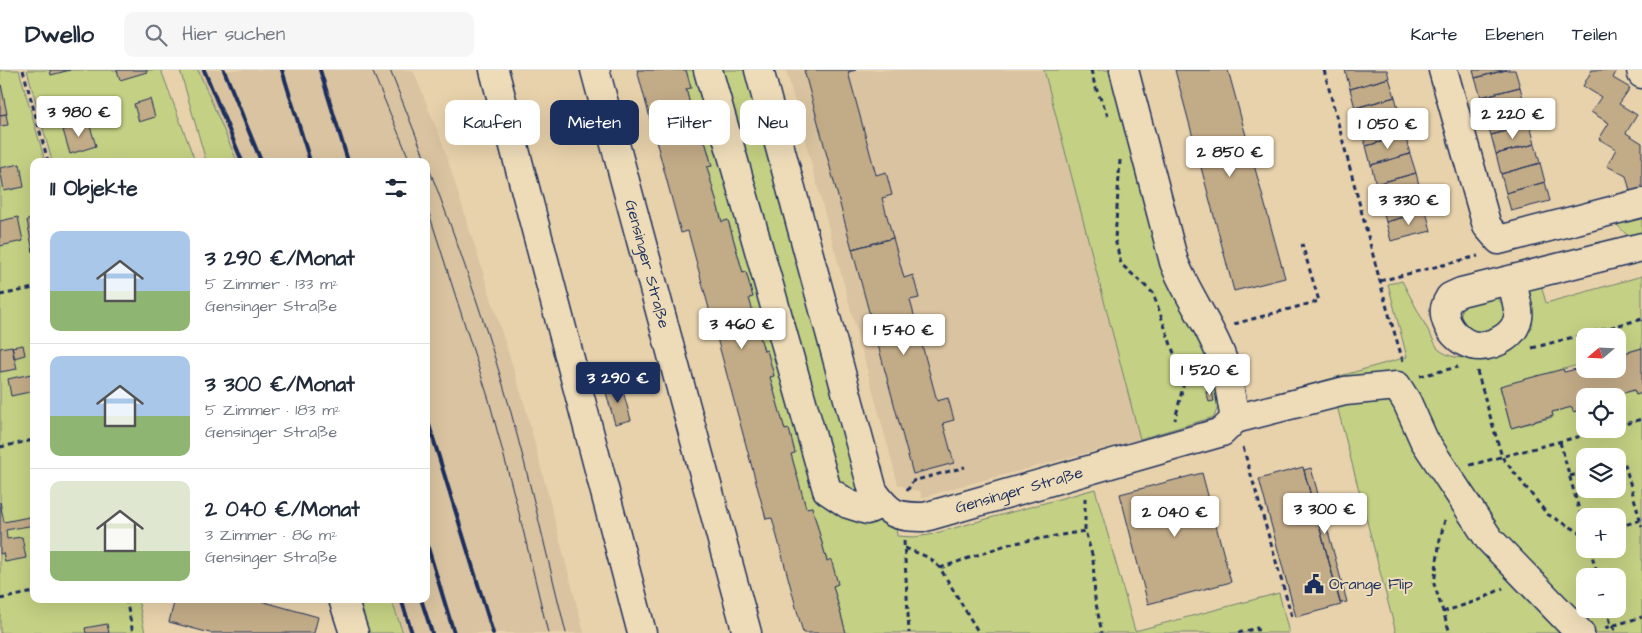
<!DOCTYPE html>
<html lang="de">
<head>
<meta charset="utf-8">
<style>
	body { margin:0; font-family:"Architects Daughter",sans-serif; background:#f6f6f7; color:#1f2937; height:100vh; display:flex; flex-direction:column; font-size:19px; white-space:nowrap }
	* { box-sizing:border-box; margin:0 }
	p { font-size:16px; color:#747a83 }
	.icon { flex:none; width:28px; height:28px; fill:none; stroke:currentColor; stroke-width:2; stroke-linecap:round; stroke-linejoin:round }
	.map { position:relative; flex:1; overflow:hidden }
	.side { position:absolute; left:30px; top:88px; width:400px; height:445px; display:flex; flex-direction:column; background:#fff; border-radius:10px; box-shadow:0 5px 20px #0002 }
	.side>* { flex:none }
	.banner { position:absolute; left:445px; top:30px; width:475px; height:45px; display:flex; gap:10px }
	.needle { width:32px; rotate:251deg }
	.buttons { position:absolute; left:1576px; top:258px; display:grid; gap:10px }
	.buttons a { display:grid; place-items:center; width:50px; height:50px; border-radius:10px; background:#fff; box-shadow:0 5px 20px #0002; font-size:25px }
	.price { position:absolute; translate:-50% -42px; padding:0 11px; border-radius:5px; background:#fff; color:#222; font-size:16px; line-height:32px; filter:drop-shadow(0 1px 2px #0008) }
	.price::after { content:''; position:absolute; left:50%; top:30px; width:15px; height:11px; margin-left:-8px; background:inherit; clip-path:polygon(0 0,100% 0,50% 100%) }
	.price.selected { background:#1b2f5e; color:#fff }
	ul { padding:0; list-style:none }
	li { display:flex; align-items:center; gap:15px; height:125px; padding:0 20px }
	li+li { border-top:1px solid #e0e1e3 }
	li span { display:grid; place-items:center; flex:none; width:140px; height:100px; border-radius:10px; color:#555 }
	li>.icon { margin-inline-start:auto }
	span .icon { width:60px; height:60px; fill:#fffc; stroke-width:1 }
	li b { font-size:21px }
	h2 { display:flex; justify-content:space-between; align-items:center; height:60px; padding:0 20px; font-size:21px }
	.pill { padding:0 18px; border-radius:10px; background:#fff; box-shadow:0 5px 20px #0002; font-size:18px; line-height:45px }
	.pill.selected { background:#1b2f5e; color:#fff }
	header { display:flex; align-items:center; gap:30px; box-sizing:border-box; height:70px; padding:0 25px; background:#fff; border-bottom:1px solid #e0e1e3 }
	header strong { font-size:24px }
	nav { display:flex; gap:28px; margin-inline-start:auto; font-size:18px }
	.search { width:350px; height:45px; background:#f6f6f7; display:flex; align-items:center; gap:12px; box-sizing:border-box; padding:0 18px; border-radius:10px; color:#747a83; font-size:19px }
	.map>svg:first-child { display:block }
	.built { fill:#d9c3a0 }
	.green { fill:#c4d083; stroke:#708070; fill-rule:evenodd }
	.building { fill:#c2ab87; stroke:#1b2f5e }
	.lines { fill:none; stroke-linecap:round; stroke-linejoin:round }
	.minor-casing { stroke:#1b2f5e; stroke-width:31 }
	.path { stroke:#1b2f5e; stroke-width:3; stroke-dasharray:5 4; stroke-linecap:butt }
	.minor { stroke:#eedcb9; stroke-width:28 }
	.tram { stroke:#1b2f5e; stroke-width:1 }
	.rail { stroke:#1b2f5e; stroke-width:4 }
	.labels { text-anchor:middle; dominant-baseline:central; stroke-width:4; stroke-linejoin:round; paint-order:stroke }
	.street-label { font-size:16px; fill:#1b2f5e; stroke:#eedcb9 }
	.poi-label { font-size:16px; fill:#1b2f5e; stroke:#eedcb9; text-anchor:start }
</style>
</head>
<body>
<header>
<strong>Dwello</strong>
<div class="search"><svg class="icon" aria-label="search" viewBox="0 0 24 24"><circle cx="10" cy="10" r="6"/><path d="M15 15l6 6"/></svg>Hier suchen</div>
<nav><a>Karte</a><a>Ebenen</a><a>Teilen</a></nav>
</header>
<div class="map">
<svg width="1642" height="563" viewBox="0 0 1642 563">
	<rect width="100%" height="100%" fill="#e8d2ac"/>
	<filter id="ink" filterUnits="userSpaceOnUse"><feTurbulence type="fractalNoise" baseFrequency=".02" numOctaves="2"/><feDisplacementMap in="SourceGraphic" scale="10" xChannelSelector="R" yChannelSelector="G"/><feConvolveMatrix kernelMatrix="1 2 1 2 8 2 1 2 1" color-interpolation-filters="sRGB"/></filter>
	<g filter="url(#ink)">
		<path class="built" d="M198 0H413L442 72 525 336 584 563H403L391 529H426V91H237Z
			M786 0H1044L1140 369 961 416 922 428 920 421 908 419 898 414Z"/>
		<path class="green" d="M0 0H19L45 91H34V529H138L145 563H0Z
			M27 0H161L195 91H52Z
			M180 0H198L237 91H206Z
			M686 0H750L896 453 897 466 914 467 929 465 1095 419 1135 561 1279 523 1289 563H846L833 516 838 514 830 490 827 491 812 437 806 438 791 384 795 382 789 360H785L770 307 774 306 767 281H764L749 228 753 227 746 202 743 203 728 150 722 152 707 97 712 96 705 71 700 72 686 19 691 17Z
			M1044 0H1112L1203 266 1220 332 1214 347 1140 369Z
			M1642 146V166L1631 169 1615 153Z
			M1642 206V278L1618 285V266H1585V293L1500 317 1511 358 1553 347 1552 342 1572 337 1574 342 1585 338V359H1618V326H1614L1634 320 1636 325 1642 323V563H1396L1336 332 1256 330 1407 287 1388 214 1402 211 1438 279C1451 289 1461 288 1478 288L1525 219 1541 215 1546 233ZM1585 386H1618V419H1585ZM1585 446H1618V479H1585ZM1585 506H1618V539H1585Z
			M1493 224 1505 237 1508 250 1485 267 1466 260C1461 251 1459 246 1463 236Z
			M357 529H391L403 563H369Z"/>
		<path class="building" d="M50 0H70L51 5Z
			M117 0H147V2L120 10Z
			M637 0H686L691 18 686 19 700 72 705 71 712 96 707 97 722 152 728 150 743 203 746 202 753 227 749 228 764 281 767 280 774 306 770 307 785 360 789 359 795 383 791 384 806 438 812 437 827 491 831 489 838 514 833 516 846 563H803L772 448 766 449 688 161 681 163Z
			M804 0H856L848 2 876 105 886 102 892 125 882 128 893 168 852 179Z
			M1175 0H1228L1285 208 1234 221Z
			M1345 0H1387L1389 8 1350 19Z
			M1473 0H1506L1475 8Z
			M1506 0H1515L1520 17 1481 27 1475 8Z
			M1592 0H1617L1613 8 1630 18 1619 34 1637 45 1626 63 1642 73V118L1637 123 1631 124 1626 106 1607 96 1616 79 1599 69 1609 53 1591 42 1601 27 1583 16Z
			M1389 8 1395 27 1355 38 1350 19Z
			M1 14 7 44 0 45V15Z
			M1520 17 1525 36 1485 46 1481 27Z
			M1395 27 1400 46 1360 57 1355 38Z
			M150 29 155 47 139 52 134 34Z
			M1525 36 1530 55 1491 65 1485 46Z
			M6 44 8 55 0 56V45Z
			M1400 46 1405 65 1366 76 1360 57Z
			M89 53 96 76 70 84 63 60Z
			M1530 55 1535 74 1496 84 1491 65Z
			M1405 65 1410 84 1371 95 1366 76Z
			M1535 74 1540 93 1501 104 1496 84Z
			M1410 84 1416 103 1376 114 1371 95Z
			M1540 93 1545 112 1506 123 1501 104Z
			M20 94 24 117 4 121 0 98Z
			M1416 103 1421 123 1381 133 1376 114Z
			M1545 112 1550 131 1511 141 1506 123Z
			M1421 123 1426 141 1386 152 1381 133Z
			M1426 141 1431 161 1391 171 1386 152Z
			M18 147 23 171 0 176V151Z
			M34 149V182H33L27 150Z
			M893 168 904 208 913 205 919 228 910 230 937 331 948 328 954 350 943 353 954 393 913 404 852 179Z
			M31 267H34V284Z
			M23 275 25 285 14 288 12 277Z
			M12 276 17 299 0 302V278Z
			M1642 278V323L1636 325 1634 320 1614 326H1585V338L1573 342 1572 337 1552 342 1553 346 1511 358 1500 316 1563 299 1564 302 1585 297V299H1618V285Z
			M31 304 34 321 11 326 8 309Z
			M621 314 631 350 615 354 605 319Z
			M1212 321 1214 331 1209 332 1206 322Z
			M1303 397 1341 535 1296 547 1259 409Z
			M1311 398 1347 532 1340 533 1304 400Z
			M1202 403 1231 512 1148 534 1120 424Z
			M0 432 4 452 34 446V455L6 460 7 469 22 467 26 488 5 492 3 483 0 484Z
			M175 529H254L318 547 314 563H210L169 552Z
			M107 554 109 563H86L85 558Z"/>
		<g class="lines">
			<defs>
				<g id="minor">
					<path d="M494 0 642 563"/>
					<path id="s1" d="M595 0 747 563"/>
					<path d="M708 0 827 420 848 434 867 440 881 434"/>
					<path id="s2" d="M759 0 873 421C890 445 896 447 925 447L1222 362 1235 349C1231 329 1229 307 1222 288 1210 255 1187 225 1174 192L1124 0"/>
					<path d="M1443 0 1487 156 1499 170 1642 133"/>
					<path d="M1641 0 1642 4"/>
					<path d="M1512 210C1513 220 1520 239 1518 248 1515 265 1496 275 1480 276 1462 277 1442 256 1445 238 1446 234 1448 230 1450 227L1461 222 1642 177"/>
					<path d="M1235 349 1345 321 1397 316 1407 332 1424 370 1489 469 1580 563"/>
					<path d="M343 529 354 563"/>
				</g>
			</defs>
			<use href="#minor" class="minor-casing"/>
			<path class="path" d="M23 0 48 91
				M1091 0 1095 16 1108 46
				M1324 0 1387 238 1403 291
				M1120 90 1115 169 1121 194 1153 223 1184 312 1175 350
				M1380 211 1478 186
				M0 225 34 218
				M1234 254 1319 231 1302 174
				M1532 278 1642 249
				M1477 301 1502 387 1547 444 1585 465
				M1420 306 1458 297
				M1184 312 1203 310
				M1618 356 1642 349
				M1560 372 1585 461
				M0 377 34 370
				M1243 377 1292 547
				M1618 393 1624 391 1642 457
				M1470 395 1608 359
				M1570 406 1585 402
				M907 421 913 411 965 397
				M1085 428V461L1093 488 1095 529 1102 563
				M1445 450 1440 469 1434 514 1450 563
				M1618 457 1641 450
				M904 471 909 563
				M905 478 930 488 940 498 979 563
				M1590 479 1598 506
				M940 498 1009 474 1085 461
				M0 529 34 522
				M126 529 133 563
				M1607 539 1611 555 1618 563
				M1443 542 1482 529 1503 518
				M1605 558 1642 547
				M1238 563 1257 558 1258 563"/>
			<use href="#minor" class="minor"/>
			<path class="tram" d="M372 0 410 91
				M390 0 426 91
				M426 91C458 171 485 253 509 335 530 410 547 487 566 563
				M426 134 489 330 519 443 548 563"/>
			<path class="rail" d="M204 0 242 91
				M224 0 261 91
				M282 0 310 91
				M320 0 348 91
				M426 345 493 563
				M426 471 454 563
				M401 529 412 563
				M421 529 432 563"/>
		</g>
	</g>
	<defs>
		<symbol id="civic-bare" viewBox="-9 -9 18 18"><path d="M-.6-6.5H3V-4.5H.6V-3L4-1V1h2V6H-6V1h2V-1L-.6-3ZM-1.2 2.5V6h2.4V2.5Z" fill="#1b2f5e" stroke="#eedcb9" stroke-width="2.5" paint-order="stroke"/></symbol>
	</defs>
	<g fill-rule="evenodd">
		<use href="#civic-bare" x="1300" y="500" width="28" height="28"/>
	</g>
	<g class="labels">
		<g class="street-label">
			<text stroke="none"><textPath href="#s1" startOffset="201">Gensinger Straße</textPath></text>
			<text stroke="none"><textPath href="#s2" startOffset="596">Gensinger Straße</textPath></text>
		</g>
		<g class="poi-label">
			<text x="1329" y="514">Orange Flip</text>
		</g>
	</g>
</svg>
<div class="buttons">
<a><svg class="needle" viewBox="-14 -14 28 28"><path d="M0-13l5 13h-10z" fill="#e53935"/><path d="M0 13l5-13h-10z" fill="#747a83"/></svg></a>
<a><svg class="icon" aria-label="locate" viewBox="0 0 24 24"><circle cx="12" cy="12" r="6"/><path d="M12 2v4M12 18v4M2 12h4M18 12h4"/></svg></a>
<a><svg class="icon" aria-label="layers" viewBox="0 0 24 24"><path d="M12 4l9 5-9 5-9-5zM3 14l9 5 9-5"/></svg></a>
<a>+</a>
<a>−</a>
</div>
<b class="price" style="left:79px;top:68px">3 980 €</b>
<b class="price" style="left:1513px;top:70px">2 220 €</b>
<b class="price" style="left:1388px;top:80px">1 050 €</b>
<b class="price" style="left:1230px;top:108px">2 850 €</b>
<b class="price" style="left:1409px;top:156px">3 330 €</b>
<b class="price" style="left:742px;top:280px">3 460 €</b>
<b class="price" style="left:904px;top:286px">1 540 €</b>
<b class="price" style="left:1210px;top:326px">1 520 €</b>
<b class="price selected" style="left:618px;top:334px">3 290 €</b>
<b class="price" style="left:1325px;top:465px">3 300 €</b>
<b class="price" style="left:1175px;top:468px">2 040 €</b>
<div class="banner">
<a class="pill">Kaufen</a>
<a class="pill selected">Mieten</a>
<a class="pill">Filter</a>
<a class="pill">Neu</a>
</div>
<section class="side">
<h2>11 Objekte<svg class="icon" aria-label="filters" viewBox="0 0 24 24"><path d="M4 7h16M4 17h16"/><circle cx="9" cy="7" r="2"/><circle cx="15" cy="17" r="2"/></svg></h2>
<ul>
<li><span style="background:linear-gradient(#a9c7e8 60%,#8fb573 0)"><svg class="icon" aria-label="home" viewBox="0 0 24 24"><path d="M3 11l9-7 9 7M6 9v11h12V9"/></svg></span><div><b>3 290 €/Monat</b><p>5 Zimmer · 133 m²</p><p>Gensinger Straße</p></div></li>
<li><span style="background:linear-gradient(#a9c7e8 60%,#8fb573 0)"><svg class="icon" aria-label="home" viewBox="0 0 24 24"><path d="M3 11l9-7 9 7M6 9v11h12V9"/></svg></span><div><b>3 300 €/Monat</b><p>5 Zimmer · 183 m²</p><p>Gensinger Straße</p></div></li>
<li><span style="background:linear-gradient(#dfe7d0 70%,#8fb573 0)"><svg class="icon" aria-label="home" viewBox="0 0 24 24"><path d="M3 11l9-7 9 7M6 9v11h12V9"/></svg></span><div><b>2 040 €/Monat</b><p>3 Zimmer · 86 m²</p><p>Gensinger Straße</p></div></li>
</ul>
</section>
</div>
</body>
</html>
